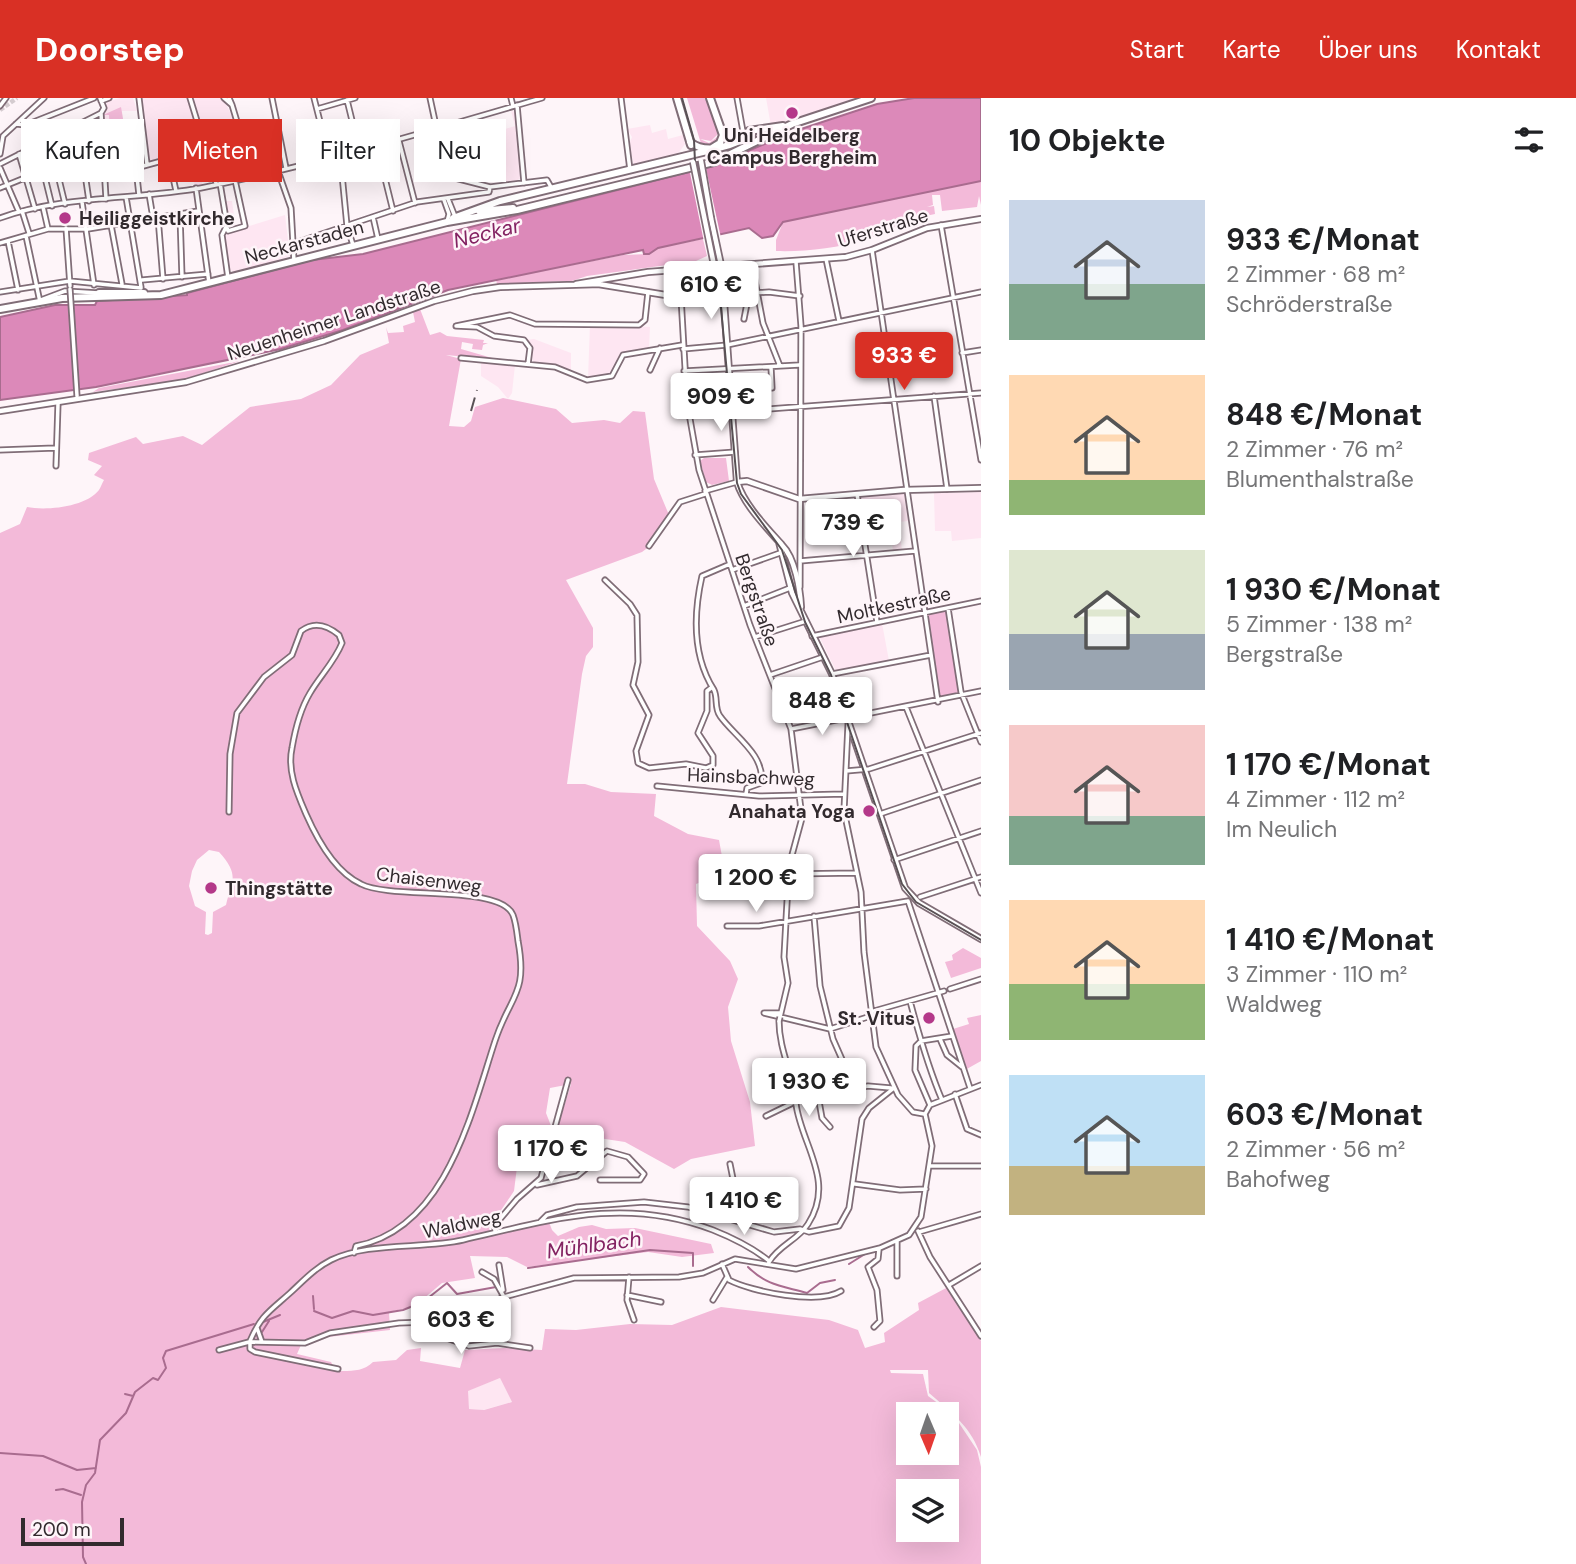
<!DOCTYPE html>
<html lang="de">
<head>
<meta charset="utf-8">
<style>
	body { margin:0; font-family:"DM Sans",sans-serif; background:#f2f2f2; color:#202124; height:100vh; display:flex; flex-direction:column; font-size:26px; white-space:nowrap }
	* { box-sizing:border-box; margin:0 }
	p { font-size:23px; color:#757577 }
	.icon { flex:none; width:38px; height:38px; fill:none; stroke:currentColor; stroke-width:2; stroke-linecap:round; stroke-linejoin:round }
	.map { position:relative; flex:1; overflow:hidden }
	.drawer { display:flex; flex-direction:column; background:#fff; width:595px }
	.drawer>* { flex:none }
	.guide { position:absolute; left:21px; top:21px; width:665px; height:63px; display:flex; gap:14px }
	.needle { width:46px; rotate:178deg }
	.controls { position:absolute; left:896px; top:1304px; display:grid; gap:14px }
	.controls a { display:grid; place-items:center; width:63px; height:63px; border-radius:0px; background:#fff; box-shadow:0 7px 28px #0002; font-size:35px }
	.scale { position:absolute; left:21px; bottom:18px; width:103px; box-sizing:border-box; padding-left:7px; border:4px solid #322a2e; border-top:0; font-size:19px; line-height:24px; white-space:nowrap; color:#322a2e; -webkit-text-stroke:5px #fef5f9; paint-order:stroke }
	.price { position:absolute; translate:-50% -60px; padding:0 16px; border-radius:7px; background:#fff; color:#222; font-size:23px; line-height:46px; filter:drop-shadow(0 2px 4px #0008) }
	.price::after { content:''; position:absolute; left:50%; top:42px; width:21px; height:16px; margin-left:-10px; background:inherit; clip-path:polygon(0 0,100% 0,50% 100%) }
	.price.selected { background:#d93025; color:#fff }
	ul { padding:0; list-style:none }
	li { display:flex; align-items:center; gap:21px; height:175px; padding:0 28px }
	li span { display:grid; place-items:center; flex:none; width:196px; height:140px; border-radius:0px; color:#555 }
	li>.icon { margin-inline-start:auto }
	span .icon { width:84px; height:84px; fill:#fffc; stroke-width:1 }
	li b { font-size:30px }
	h2 { display:flex; justify-content:space-between; align-items:center; height:84px; padding:0 28px; font-size:30px }
	.chip { padding:0 24px; border-radius:0px; background:#fff; box-shadow:0 7px 28px #0002; font-size:24px; line-height:63px }
	.chip.selected { background:#d93025; color:#fff }
	header { display:flex; align-items:center; gap:42px; box-sizing:border-box; height:98px; padding:0 35px; background:#d93025; color:#fff }
	header strong { font-size:33px }
	nav { display:flex; gap:38px; margin-inline-start:auto; font-size:24px }
	main { display:flex; flex:1; min-height:0 }
	.map>svg:first-child { display:block }
	.built { fill:#fee6f2 }
	.green { fill:#f3bad9; fill-rule:evenodd }
	.water { fill:#dc89b9; stroke:#a96c8f; stroke-width:2 }
	.pier { fill:#fef5f9 }
	.lines { fill:none; stroke-linecap:round; stroke-linejoin:round }
	.stream { stroke:#a96c8f; stroke-width:2 }
	.secondary-tunnel { stroke:#d5ccd0; stroke-width:4.5; stroke-dasharray:4.5 2; stroke-linecap:butt }
	.street-casing { stroke:#806d77; stroke-width:7 }
	.secondary-casing { stroke:#806d77; stroke-width:8 }
	.primary-casing { stroke:#806d77; stroke-width:10 }
	.street { stroke:#fff; stroke-width:3.5 }
	.secondary { stroke:#fff; stroke-width:4.5 }
	.primary { stroke:#fff; stroke-width:6 }
	.tram { stroke:#595155; stroke-width:2 }
	.rail { stroke:#595155; stroke-width:2; stroke-dasharray:14 7; stroke-linecap:butt }
	.street-bridge-casing { stroke:#806d77; stroke-width:7; stroke-linecap:butt }
	.secondary-bridge-casing { stroke:#806d77; stroke-width:8; stroke-linecap:butt }
	.street-bridge { stroke:#fff; stroke-width:3.5 }
	.secondary-bridge { stroke:#fff; stroke-width:4.5 }
	.poi-dot { fill:#b43889; stroke:#fef5f9; stroke-width:2.5 }
	.labels { text-anchor:middle; dominant-baseline:central; stroke-width:5; stroke-linejoin:round; paint-order:stroke }
	.poi-label { font-size:19px; font-weight:bold; fill:#322a2e; stroke:#fef5f9; text-anchor:start }
	.street-label { font-size:19px; fill:#322a2e; stroke:#fef5f9 }
	.water-label { font-size:21px; font-style:italic; fill:#832262; stroke:#fef5f9 }
</style>
</head>
<body>
<header>
<strong>Doorstep</strong>
<nav><a>Start</a><a>Karte</a><a>Über uns</a><a>Kontakt</a></nav>
</header>
<main>
<div class="map">
<svg width="981" height="1466" viewBox="0 0 981 1466">
	<rect width="100%" height="100%" fill="#fef5f9"/>
	<path class="built" d="M120 0H133L137 13H122L126 57 105 58 103 17 107 4Z
		M142 0H223L237 28 247 63 236 62 238 77 228 80 229 65H225L220 45 214 43 206 45 193 58 203 87 195 88 192 77 186 79 184 74 174 75 172 63 167 59 149 63Z
		M766 0H859L771 28Z
		M511 13 517 14 522 80 513 84 482 82 479 26 482 25 486 37 515 28Z
		M650 27 652 35 666 31 668 41 683 37 685 46 677 57 634 68 629 46 632 39 627 31Z
		M226 103H232L236 132 285 117 290 158 235 175 228 170 223 138 230 130Z
		M590 226 650 229 649 250 621 257 611 277 588 281Z
		M534 241 571 255V273L533 265 531 247 526 242Z
		M481 264 515 267 512 295 508 301 498 289 481 278Z
		M981 394V440L952 443 951 433H935L934 395Z
		M904 395 908 423 898 424 902 452 893 453 891 436H885L883 424 863 426 861 398Z
		M882 525 889 563 836 573 819 538Z
		M500 1280 512 1304 483 1312 469 1311 467 1293Z"/>
	<path class="green" d="M687 0H708L719 35 711 43 700 41 709 45 720 37 716 44 702 49Z
		M121 9 129 56 111 58 109 17H103Z
		M981 83V107L979 98 977 109 942 113 940 97H932L933 107 927 109 934 108 935 116C909 120 891 133 864 142 838 150 804 154 776 153V142L783 124Z
		M703 141 707 158 696 163 587 178 572 183 497 186 496 182 623 157 649 156 658 150Z
		M420 211 430 237 440 234 447 238 484 242 483 245H488L483 247 482 252 472 251 473 246 462 244 461 251 499 262 446 257 461 261 449 328 464 329 471 323 475 309 503 300 556 311 572 325 604 322 620 325 633 313 645 314 654 381 669 417 650 448 642 454 566 482 593 530V549L586 558 582 576 567 686H585L611 694 656 696 654 718 688 736 719 742 725 775 696 786 697 828 730 863 738 881 728 909 731 943 750 1004 755 1048 691 1061 674 1071 625 1044 592 1039 558 1028 571 986 550 990 546 1015 555 1038 547 1068 518 1061 514 1093 489 1130 490 1133 494 1136 549 1124 552 1132 558 1138 579 1129 592 1127 606 1131 635 1130 711 1146 714 1155 682 1159 648 1154 527 1169 507 1159 470 1158 475 1180 442 1185 415 1208 389 1214 390 1232 328 1239 301 1247 297 1256 331 1264 336 1273C350 1273 363 1274 373 1264L396 1262 407 1252 421 1250 420 1263 460 1270 465 1252 504 1250 542 1252 545 1231 576 1232 630 1226 672 1227 721 1209 829 1222 858 1232 865 1250 885 1244 884 1235 919 1212 918 1205 948 1189 981 1243V1359C972 1329 951 1314 929 1295L928 1272H890L891 1275 923 1276 928 1298 953 1316 977 1352 981 1369V1466H0V435L20 426 27 409C46 413 86 409 99 392 101 389 102 385 104 382L94 377 102 368 88 362 89 355 136 339 143 346 183 338 202 347 250 309 301 301 331 287 360 257 389 245 386 229 388 235 404 234 403 228 415 224 413 214ZM209 752 219 754C241 778 231 784 226 807L213 814 212 835 208 837 205 836 206 814 195 808 189 788 192 773 197 762ZM500 1280 512 1304 484 1312 469 1311 468 1293ZM908 1316H947V1354H908ZM908 1393H947V1432H908Z
		M240 263 182 282 93 294 99 290Z
		M704 360H726L729 383 712 387 706 384 700 363Z
		M946 511 960 598 939 601 927 515Z
		M963 850 981 860V870L951 880 945 864 953 862 952 857Z
		M981 917V963L965 972 953 931 969 926 967 920Z"/>
	<path class="water" d="M914 0H981V83L783 124 773 138 762 140 749 130 658 150 649 156H644L643 152 448 192 343 232 281 251 96 289 0 302V219L55 207H95L97 203 187 197V195L312 162 363 156 713 68 795 33 877 6Z"/>
	<path class="pier" d="M705 66 721 140 704 144 689 70Z"/>
	<g class="lines">
		<path class="stream" d="M849 1166 865 1156
			M748 1169C767 1188 783 1188 807 1195L820 1185 835 1182
			M528 1170 650 1152 693 1155V1168
			M313 1198 314 1211
			M314 1213 332 1220 353 1213 373 1217 403 1212 423 1204 447 1185 457 1196 496 1189
			M263 1224 280 1217
			M262 1234 269 1223
			M125 1296 133 1298
			M0 1355 43 1358 77 1372 96 1370
			M56 1392 63 1391 81 1397
			M86 1466 83 1459 82 1404 86 1387 95 1375 100 1342 126 1315 135 1294 153 1280 158 1282 166 1270 163 1260 166 1253 254 1226"/>
		<path class="secondary-tunnel" d="M0 12 17 0"/>
		<defs>
			<path id="street" d="M100 0 104 10 101 15 106 101
				M139 0 147 66
				M190 0 216 85
				M224 0 232 7 229 0
				M272 0 286 70
				M314 0 329 59
				M430 0 446 74 455 80 490 89
				M511 0 513 8
				M621 0 630 72
				M737 0 744 39
				M347 2 359 51
				M101 3 109 0
				M232 7 253 77
				M517 7 524 85
				M0 8 6 0
				M317 11 355 0
				M16 26 26 27 94 0
				M49 40 65 106
				M399 43 415 105
				M37 47 52 108
				M377 48 393 113
				M0 56 3 38 44 0
				M19 56 35 111
				M340 56 347 128 353 147
				M0 66 101 15
				M84 69 89 103
				M0 70 19 114
				M136 70 139 97
				M278 73 291 110 294 163
				M103 74 136 70 169 61 176 93
				M220 85 227 127 222 137 228 180
				M0 90 27 79 102 66
				M196 90 209 185
				M149 96 153 120
				M126 99 141 189
				M448 101 456 121
				M444 102 449 116 447 124
				M82 104 94 187
				M43 109 48 131
				M22 113 29 135
				M180 117 182 179
				M158 119 163 181
				M373 119 378 141
				M0 120C64 97 134 102 201 90 316 67 429 33 542 0
				M111 127 122 186
				M941 127 981 362
				M66 130 70 188
				M227 130 228 133 245 128 235 82
				M26 138 40 204
				M8 143 18 192
				M0 145 48 131H88L198 113
				M292 146 417 104 489 94 490 89 547 82 551 89
				M872 152 938 604
				M826 161 839 223
				M796 164 801 228 800 489
				M752 167 763 225 780 268
				M673 172 676 194
				M142 182 208 176
				M0 194 70 183 141 190
				M676 195 682 186 708 169
				M722 197 769 194 800 198
				M681 199 687 304 699 372 750 527 791 631 802 720 789 768 784 859 788 885 780 919
				M41 202 65 193 99 195
				M744 221 749 195
				M683 251 727 247 981 194
				M962 255 981 252
				M461 260 555 269 587 282 612 278 623 257 682 247
				M528 266 530 250 524 242 494 238 477 229 456 228 510 217 535 226 639 227 645 222 648 194
				M771 269 772 290
				M650 272 660 250
				M684 273 799 267
				M934 298 947 391
				M688 317 981 295
				M0 352 55 350
				M695 357 735 354
				M56 368 58 306
				M705 393 737 384
				M857 396 877 524
				M649 448 680 404 705 396
				M800 463 915 453
				M730 466 702 478C693 518 693 559 714 592 718 600 714 610 720 618 733 637 766 657 761 685L747 690 746 696
				M732 472 780 455
				M605 482 630 506 637 517 638 564 633 587 649 617 636 653 638 665 649 670 686 666 706 670 713 667V658L698 635 707 613V593L711 590
				M744 508 790 490
				M948 510 961 594 981 644
				M812 538 981 503
				M755 539 806 523
				M832 576 931 557
				M770 577 823 559
				M906 609 981 795
				M848 627 844 713 861 794 864 854 876 949 898 997 913 1014 924 1016
				M791 631 981 593
				M846 673 869 671 981 635
				M657 688 759 698 844 696
				M229 714 230 656 237 615 264 579 292 557 301 533C314 523 327 527 339 537L342 545C335 563 320 578 310 595 301 610 295 632 292 650 287 673 297 695 306 716 317 741 335 774 361 786 392 802 500 786 513 817 516 825 517 835 518 843 528 897 510 897 495 943 471 1016 446 1131 356 1148L354 1155
				M880 716 981 682
				M894 762 981 733
				M788 776 856 775
				M920 799 981 779
				M908 803 970 990
				M814 818 820 888 833 941 855 991
				M727 828H759L908 803
				M950 891 981 881
				M910 903C919 937 928 969 942 1002
				M874 913 944 893
				M781 915H764L830 931 874 917
				M779 923C779 950 791 972 795 998
				M940 941 947 957 962 969
				M921 943 916 948 915 972 930 1007
				M921 943 952 938
				M955 996 967 1031 981 1037
				M818 998 822 1020 830 1029
				M925 1016 930 1007 981 987
				M766 1018 801 1001 868 988 891 990
				M931 1068H981
				M855 1086 900 1092 926 1091
				M537 1087 577 1078 607 1053 628 1059 644 1076 640 1082H600
				M698 1112 724 1107 733 1101 735 1091 730 1066
				M540 1124 547 1117 577 1109 644 1104 688 1109 774 1134 800 1131 809 1134 839 1128 849 1110 862 1021 869 1010 894 990
				M495 1133V1127L517 1101 541 1080 568 982
				M918 1133 930 1159 981 1238
				M919 1134 981 1116
				M897 1143V1178
				M769 1164C779 1147 798 1142 808 1126 836 1083 801 1046 796 1006
				M722 1166 729 1182C752 1194 819 1207 841 1193
				M499 1167 503 1192
				M482 1174 494 1181 504 1199
				M629 1179 627 1202 634 1222
				M949 1187 981 1168
				M627 1197 661 1204
				M713 1202 727 1179
				M419 1225 421 1231 469 1248 497 1245 530 1250
				M874 1229 880 1223 877 1192 868 1169 878 1161 879 1151
				M257 1230 262 1244
				M250 1243C261 1217 270 1213 290 1195 303 1183 315 1170 331 1162 367 1144 423 1151 463 1142 551 1122 624 1098 713 1132 733 1140 753 1150 769 1163
				M250 1244V1251L255 1254 338 1271
				M219 1252 249 1244 305 1245 330 1235 399 1225 454 1223 504 1199 574 1180 679 1179 703 1175 735 1161 796 1171 880 1150 909 1137 921 1119 932 1048 925 1016"/>
			<path id="secondary" d="M711 120 721 167
				M722 176 737 384C744 407 767 430 782 447 795 460 800 491 801 509
				M576 186 648 174 846 159 872 152 927 130 981 121
				M598 186 678 199 722 197
				M0 313 186 284 324 243 434 203 473 193 500 189 601 186
				M737 384 747 383 799 401 904 392 981 390
				M779 444 792 495 832 576 905 790 919 805 981 841"/>
			<path id="primary" d="M677 0 691 47
				M749 33 783 28
				M690 44C707 58 736 47 752 35
				M479 113 513 110
				M453 120 500 103 707 53 720 45 723 37 710 0
				M99 195H144
				M0 211 62 200 161 197 447 124 517 112 714 64 792 26 871 0"/>
		</defs>
		<use href="#street" class="street-casing"/>
		<use href="#secondary" class="secondary-casing"/>
		<use href="#primary" class="primary-casing"/>
		<use href="#street" class="street"/>
		<use href="#secondary" class="secondary"/>
		<use href="#primary" class="primary"/>
		<path class="tram" d="M682 0 694 42 695 64 718 177 737 385 741 396 782 452 805 524 831 577 902 786 916 804 981 842"/>
		<path class="rail" d="M471 313 477 292"/>
		<defs>
			<path id="street-bridge" d="M70 191 77 298
				M779 923 780 919
				M795 998 796 1006"/>
			<path id="secondary-bridge" d="M701 63 711 120
				M693 64 716 177
				M721 167 722 176"/>
		</defs>
		<use href="#street-bridge" class="street-bridge-casing"/>
		<use href="#secondary-bridge" class="secondary-bridge-casing"/>
		<use href="#street-bridge" class="street-bridge"/>
		<use href="#secondary-bridge" class="secondary-bridge"/>
	</g>
	<g class="poi-dot">
		<circle cx="792" cy="15" r="7"/>
		<circle cx="65" cy="120" r="7"/>
		<circle cx="869" cy="713" r="7"/>
		<circle cx="211" cy="790" r="7"/>
		<circle cx="929" cy="920" r="7"/>
	</g>
	<g class="labels">
		<g class="poi-label">
			<text x="792" y="37" text-anchor="middle">Uni Heidelberg<tspan x="792" dy="22">Campus Bergheim</tspan></text>
			<text x="79" y="120">Heiliggeistkirche</text>
			<text x="855" y="713" text-anchor="end">Anahata Yoga</text>
			<text x="225" y="790">Thingstätte</text>
			<text x="915" y="920" text-anchor="end">St. Vitus</text>
		</g>
		<g class="street-label">
			<text transform="translate(883 130) rotate(-17)">Uferstraße</text>
			<text transform="translate(304 144) rotate(-15)">Neckarstaden</text>
			<text transform="translate(334 222) rotate(-18)">Neuenheimer Landstraße</text>
			<text transform="translate(757 502) rotate(71)">Bergstraße</text>
			<text transform="translate(894 507) rotate(-12)">Moltkestraße</text>
			<text transform="translate(751 679) rotate(2)">Hainsbachweg</text>
			<text transform="translate(429 782) rotate(7)">Chaisenweg</text>
			<text transform="translate(462 1126) rotate(-12)">Waldweg</text>
		</g>
		<g class="water-label">
			<text transform="translate(487 135) rotate(-14)">Neckar</text>
			<text transform="translate(594 1147) rotate(-8)">Mühlbach</text>
		</g>
	</g>
</svg>
<div class="controls">
<a><svg class="needle" viewBox="-14 -14 28 28"><path d="M0-13l5 13h-10z" fill="#e53935"/><path d="M0 13l5-13h-10z" fill="#757577"/></svg></a>
<a><svg class="icon" aria-label="layers" viewBox="0 0 24 24"><path d="M12 4l9 5-9 5-9-5zM3 14l9 5 9-5"/></svg></a>
</div>
<div class="scale">200 m</div>
<b class="price" style="left:711px;top:223px">610 €</b>
<b class="price selected" style="left:904px;top:294px">933 €</b>
<b class="price" style="left:721px;top:335px">909 €</b>
<b class="price" style="left:853px;top:461px">739 €</b>
<b class="price" style="left:822px;top:639px">848 €</b>
<b class="price" style="left:756px;top:816px">1 200 €</b>
<b class="price" style="left:809px;top:1020px">1 930 €</b>
<b class="price" style="left:551px;top:1087px">1 170 €</b>
<b class="price" style="left:744px;top:1139px">1 410 €</b>
<b class="price" style="left:461px;top:1258px">603 €</b>
<div class="guide">
<a class="chip">Kaufen</a>
<a class="chip selected">Mieten</a>
<a class="chip">Filter</a>
<a class="chip">Neu</a>
</div>
</div>
<section class="drawer">
<h2>10 Objekte<svg class="icon" aria-label="filters" viewBox="0 0 24 24"><path d="M4 7h16M4 17h16"/><circle cx="9" cy="7" r="2"/><circle cx="15" cy="17" r="2"/></svg></h2>
<ul>
<li><span style="background:linear-gradient(#c9d6e8 60%,#7fa58c 0)"><svg class="icon" aria-label="home" viewBox="0 0 24 24"><path d="M3 11l9-7 9 7M6 9v11h12V9"/></svg></span><div><b>933 €/Monat</b><p>2 Zimmer · 68 m²</p><p>Schröderstraße</p></div></li>
<li><span style="background:linear-gradient(#ffd9b3 75%,#8fb573 0)"><svg class="icon" aria-label="home" viewBox="0 0 24 24"><path d="M3 11l9-7 9 7M6 9v11h12V9"/></svg></span><div><b>848 €/Monat</b><p>2 Zimmer · 76 m²</p><p>Blumenthalstraße</p></div></li>
<li><span style="background:linear-gradient(#dfe7d0 60%,#9aa5b1 0)"><svg class="icon" aria-label="home" viewBox="0 0 24 24"><path d="M3 11l9-7 9 7M6 9v11h12V9"/></svg></span><div><b>1 930 €/Monat</b><p>5 Zimmer · 138 m²</p><p>Bergstraße</p></div></li>
<li><span style="background:linear-gradient(#f6c9c9 65%,#7fa58c 0)"><svg class="icon" aria-label="home" viewBox="0 0 24 24"><path d="M3 11l9-7 9 7M6 9v11h12V9"/></svg></span><div><b>1 170 €/Monat</b><p>4 Zimmer · 112 m²</p><p>Im Neulich</p></div></li>
<li><span style="background:linear-gradient(#ffd9b3 60%,#8fb573 0)"><svg class="icon" aria-label="home" viewBox="0 0 24 24"><path d="M3 11l9-7 9 7M6 9v11h12V9"/></svg></span><div><b>1 410 €/Monat</b><p>3 Zimmer · 110 m²</p><p>Waldweg</p></div></li>
<li><span style="background:linear-gradient(#bfe0f5 65%,#c2b280 0)"><svg class="icon" aria-label="home" viewBox="0 0 24 24"><path d="M3 11l9-7 9 7M6 9v11h12V9"/></svg></span><div><b>603 €/Monat</b><p>2 Zimmer · 56 m²</p><p>Bahofweg</p></div></li>
</ul>
</section>
</main>
</body>
</html>
